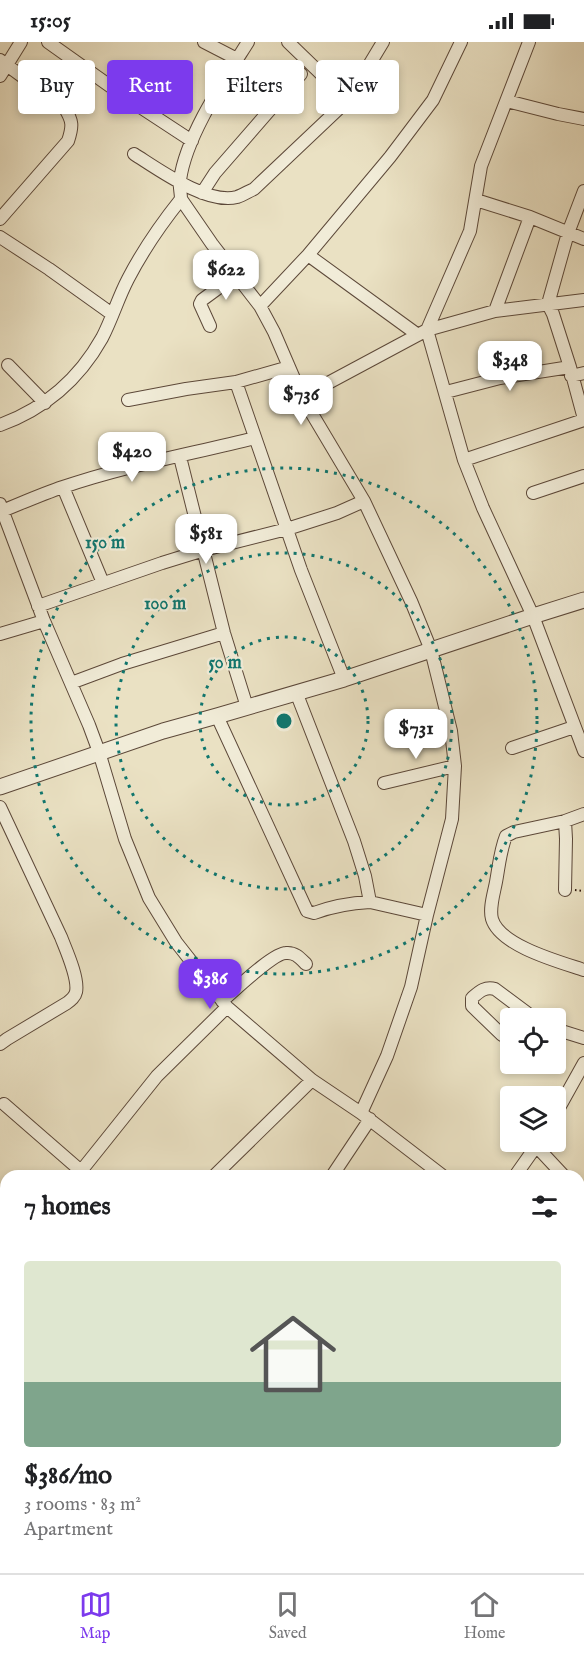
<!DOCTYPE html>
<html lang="en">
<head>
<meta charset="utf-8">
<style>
	body { margin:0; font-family:"IM FELL English",serif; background:#f2f2f2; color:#202124; height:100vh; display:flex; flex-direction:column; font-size:22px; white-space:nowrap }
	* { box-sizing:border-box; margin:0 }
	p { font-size:20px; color:#757577 }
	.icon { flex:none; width:33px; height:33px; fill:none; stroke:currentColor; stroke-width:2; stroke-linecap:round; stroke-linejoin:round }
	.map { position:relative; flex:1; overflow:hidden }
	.drawer { position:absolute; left:0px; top:1128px; width:585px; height:404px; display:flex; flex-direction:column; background:#fff; border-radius:18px 18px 0 0; box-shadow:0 3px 9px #0003 }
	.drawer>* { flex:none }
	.top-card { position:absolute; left:18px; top:18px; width:549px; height:54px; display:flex; gap:12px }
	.tools { position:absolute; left:500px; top:966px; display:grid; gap:12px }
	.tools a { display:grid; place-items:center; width:66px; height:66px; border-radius:6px; background:#fff; box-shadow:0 3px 9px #0003; font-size:30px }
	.price { position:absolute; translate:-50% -51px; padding:0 14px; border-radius:12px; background:#fff; color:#222; font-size:20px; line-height:39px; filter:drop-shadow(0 2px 3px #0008) }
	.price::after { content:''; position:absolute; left:50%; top:36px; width:18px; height:14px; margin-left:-9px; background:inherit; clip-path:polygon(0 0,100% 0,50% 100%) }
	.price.on { background:#7c3aed; color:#fff }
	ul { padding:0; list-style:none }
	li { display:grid; align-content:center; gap:12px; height:318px; padding:0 24px }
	li span { display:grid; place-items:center; height:186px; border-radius:6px; color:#555 }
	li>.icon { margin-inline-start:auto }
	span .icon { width:108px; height:108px; fill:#fffc; stroke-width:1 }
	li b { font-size:26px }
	h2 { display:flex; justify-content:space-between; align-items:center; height:72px; padding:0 24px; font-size:26px }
	.chip { padding:0 21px; border-radius:6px; background:#fff; box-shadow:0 3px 9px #0003; font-size:21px; line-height:54px }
	.chip.on { background:#7c3aed; color:#fff }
	.status { display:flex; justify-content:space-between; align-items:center; height:42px; padding:0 30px; background:#fff; direction:ltr }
	.status svg { height:16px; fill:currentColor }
	.tab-bar { display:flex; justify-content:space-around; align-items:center; height:84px; border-top:2px solid #e0e0e0; background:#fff; font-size:16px; color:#757577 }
	.tab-bar a { display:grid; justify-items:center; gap:3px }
	.tab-bar .on { color:#7c3aed }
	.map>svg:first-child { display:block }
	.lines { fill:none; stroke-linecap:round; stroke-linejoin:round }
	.minor-casing { stroke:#5c4839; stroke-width:14 }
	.tertiary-casing { stroke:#5c4839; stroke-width:17 }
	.path { stroke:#2c150b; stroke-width:2; stroke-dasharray:1.5 3; stroke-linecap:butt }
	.minor { stroke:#f1ecd8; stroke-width:12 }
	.tertiary { stroke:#f1ecd8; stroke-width:15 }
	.ring { fill:none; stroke:#0f766e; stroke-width:3; stroke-dasharray:3 6 }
	.centre { fill:#0f766e; stroke:#f1ecd8; stroke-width:3 }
	.ring-label { font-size:18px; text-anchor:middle; font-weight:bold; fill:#0f766e; stroke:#f1ecd8; stroke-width:4.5; stroke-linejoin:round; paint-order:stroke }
</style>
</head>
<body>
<div class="status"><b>15:05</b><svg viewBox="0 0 49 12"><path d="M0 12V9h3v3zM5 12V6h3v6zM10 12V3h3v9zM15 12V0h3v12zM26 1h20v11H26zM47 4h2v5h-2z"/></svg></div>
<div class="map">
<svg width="584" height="1531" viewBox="0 0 584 1531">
	<rect width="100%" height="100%" fill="#eae1c3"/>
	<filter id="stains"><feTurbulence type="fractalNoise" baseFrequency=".00333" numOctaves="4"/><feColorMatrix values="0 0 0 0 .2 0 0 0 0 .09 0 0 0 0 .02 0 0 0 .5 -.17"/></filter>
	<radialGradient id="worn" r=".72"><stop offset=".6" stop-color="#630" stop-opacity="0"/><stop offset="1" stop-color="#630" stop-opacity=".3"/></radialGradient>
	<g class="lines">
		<defs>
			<path id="minor" d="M48 0 131 59 192 99
				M204 0 237 17
				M288 0 348 58
				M529 0 481 124 470 189 427 288 464 418 483 466 533 574 584 709
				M0 18 64 65C73 79 73 84 68 99L0 177
				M0 34 21 0
				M507 59 558 72 584 77
				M134 112C158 127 207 163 237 155 243 153 249 149 254 147L348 58 383 0
				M584 149 568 191 548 262 553 272 570 325 584 377
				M202 151 215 131 301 32
				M181 157 212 202 260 264 274 290 302 355 364 459 411 559 431 608 451 689 455 724 452 777 427 873 411 945 387 1014 361 1071
				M476 158 530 175 584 197
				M0 195 49 227 112 272
				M308 213 418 293
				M260 264 308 213 390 115 433 58 461 0
				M495 269 530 175
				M210 284 200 262 202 258 236 233
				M8 323 45 361
				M571 334 584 331
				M236 340 301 528 344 637
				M446 350 500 336 570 325
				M302 355 427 288 495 269 584 258
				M128 358 186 347 236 340 289 325
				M0 383C44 367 79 337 102 296 112 277 118 256 128 237 143 208 161 182 181 157 181 151 179 144 180 138 186 94 224 38 248 0
				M180 415 224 591 247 665
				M464 418 584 378
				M63 445 103 541
				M533 451 584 434
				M0 462 44 579 89 683 99 710 125 797 149 856 176 900 227 965 312 1038 361 1071 443 1134
				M2 469C22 461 42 452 63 445 124 424 191 412 255 396
				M38 564 162 521 204 508 287 487 337 471 364 459
				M0 592 44 579
				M71 641 122 622 224 591
				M217 674 307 869 314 871C333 864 350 861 370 860L365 834 354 799 296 650
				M512 706 574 685
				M384 741 455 724
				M0 765 61 895C66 908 79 936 76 950 75 955 71 958 67 961L7 997 0 1002
				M584 772 565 779 514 790 506 794C500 809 499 824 496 840 494 851 489 866 492 877 500 904 560 920 584 928
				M565 779 566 797 565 848
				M370 860 427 873
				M222 959C234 949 273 911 286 911 295 910 300 916 306 922
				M555 987 584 996
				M502 993 472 964V956C479 950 485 944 495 947L534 976
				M4 1062 81 1129
				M555 1073 584 1021
				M536 1104 564 1134
				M77 1134 157 1034 227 965
				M214 1134 312 1038
				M332 1134 370 1077
				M515 1134 539 1100
				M579 1152 584 1157
				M0 1199 6 1203
				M0 1230 6 1222
				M579 1233 584 1226
				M0 1268 6 1272
				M579 1356 584 1351
				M0 1364 6 1357
				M0 1495 6 1500
				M40 1526 48 1531
				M166 1526 174 1531
				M417 1526 425 1531
				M106 1531 111 1526
				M231 1531 234 1526
				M326 1531 329 1526
				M394 1531 398 1526"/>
			<path id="tertiary" d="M0 745 163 689 217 674 344 637 533 574 584 558"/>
		</defs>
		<use href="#minor" class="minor-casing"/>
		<use href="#tertiary" class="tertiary-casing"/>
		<path class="path" d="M575 848 584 849"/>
		<use href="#minor" class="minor"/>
		<use href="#tertiary" class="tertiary"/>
	</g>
	<g class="ring">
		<circle cx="284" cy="679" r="84"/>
		<circle cx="284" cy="679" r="168"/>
		<circle cx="284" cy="679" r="253"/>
	</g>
	<circle cx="284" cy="679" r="9" class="centre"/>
	<g class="ring-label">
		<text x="105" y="506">150 m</text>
		<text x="165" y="567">100 m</text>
		<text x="225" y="626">50 m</text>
	</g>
	<rect width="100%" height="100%" filter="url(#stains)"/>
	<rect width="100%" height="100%" fill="url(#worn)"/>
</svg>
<div class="tools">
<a><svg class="icon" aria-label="locate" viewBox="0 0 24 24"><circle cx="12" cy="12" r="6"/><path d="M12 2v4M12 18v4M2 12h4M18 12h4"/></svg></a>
<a><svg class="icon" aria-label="layers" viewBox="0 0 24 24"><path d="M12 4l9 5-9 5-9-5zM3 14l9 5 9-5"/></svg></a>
</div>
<b class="price" style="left:226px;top:259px">$622</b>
<b class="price" style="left:510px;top:350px">$348</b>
<b class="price" style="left:301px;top:384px">$736</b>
<b class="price" style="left:132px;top:441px">$420</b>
<b class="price" style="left:206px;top:523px">$581</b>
<b class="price" style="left:416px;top:718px">$731</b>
<b class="price on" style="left:210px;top:968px">$386</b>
<div class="top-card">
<a class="chip">Buy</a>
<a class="chip on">Rent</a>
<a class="chip">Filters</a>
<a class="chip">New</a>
</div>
<section class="drawer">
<h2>7 homes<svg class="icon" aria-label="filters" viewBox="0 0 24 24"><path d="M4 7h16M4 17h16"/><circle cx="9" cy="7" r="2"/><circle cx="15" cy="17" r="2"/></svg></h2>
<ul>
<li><span style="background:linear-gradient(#dfe7d0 65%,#7fa58c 0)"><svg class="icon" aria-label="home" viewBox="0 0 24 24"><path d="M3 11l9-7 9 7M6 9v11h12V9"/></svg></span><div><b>$386/mo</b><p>3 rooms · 83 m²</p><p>Apartment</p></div></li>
</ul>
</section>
</div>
<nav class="tab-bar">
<a class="on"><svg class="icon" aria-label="map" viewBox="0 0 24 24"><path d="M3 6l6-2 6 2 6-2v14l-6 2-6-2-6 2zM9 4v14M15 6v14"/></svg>Map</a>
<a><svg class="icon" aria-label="saved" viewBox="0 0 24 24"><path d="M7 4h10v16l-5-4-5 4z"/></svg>Saved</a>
<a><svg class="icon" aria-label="home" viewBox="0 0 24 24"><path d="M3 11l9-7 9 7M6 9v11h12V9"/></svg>Home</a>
</nav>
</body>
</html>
